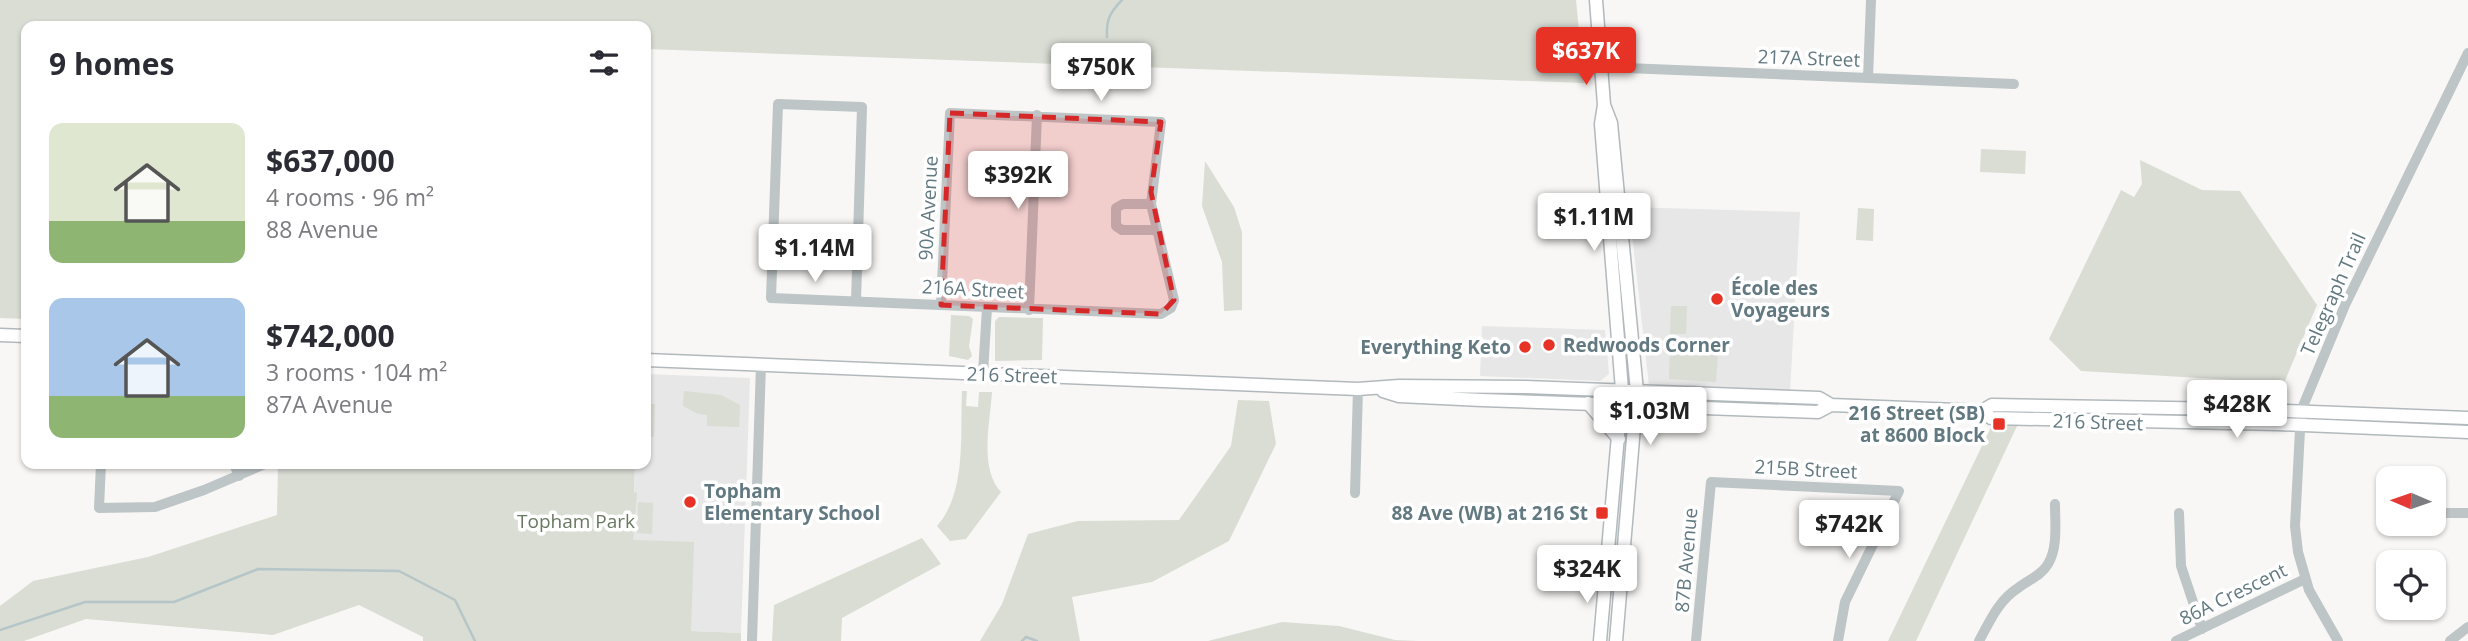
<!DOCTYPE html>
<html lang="en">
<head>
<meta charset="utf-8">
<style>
	body { margin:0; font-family:"Open Sans",sans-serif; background:#f7f7f7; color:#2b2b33; height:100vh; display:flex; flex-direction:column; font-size:26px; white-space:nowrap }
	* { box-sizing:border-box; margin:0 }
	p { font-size:23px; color:#7c7c81 }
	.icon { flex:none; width:38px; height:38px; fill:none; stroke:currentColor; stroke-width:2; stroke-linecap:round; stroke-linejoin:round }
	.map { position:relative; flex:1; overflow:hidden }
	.drawer { position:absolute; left:21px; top:21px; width:630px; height:448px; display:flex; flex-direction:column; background:#fff; border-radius:14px; box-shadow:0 2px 5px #0004 }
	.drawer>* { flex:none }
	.needle { width:46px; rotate:272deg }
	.tools { position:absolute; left:2376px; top:466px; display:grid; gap:14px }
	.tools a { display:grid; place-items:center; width:70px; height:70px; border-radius:14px; background:#fff; box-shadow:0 2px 5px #0004; font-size:35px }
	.price { position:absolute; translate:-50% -60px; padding:0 16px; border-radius:7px; background:#fff; color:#222; font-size:23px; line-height:46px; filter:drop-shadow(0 2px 4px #0008) }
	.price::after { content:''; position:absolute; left:50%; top:42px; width:21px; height:16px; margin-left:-10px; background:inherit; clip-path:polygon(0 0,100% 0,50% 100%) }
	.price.selected { background:#e73326; color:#fff }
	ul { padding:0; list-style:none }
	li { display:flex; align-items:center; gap:21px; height:175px; padding:0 28px }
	li span { display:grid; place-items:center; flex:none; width:196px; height:140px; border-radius:14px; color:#555 }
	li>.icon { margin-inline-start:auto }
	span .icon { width:84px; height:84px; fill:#fffc; stroke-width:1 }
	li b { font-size:30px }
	h2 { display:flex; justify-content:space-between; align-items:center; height:84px; padding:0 28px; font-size:30px }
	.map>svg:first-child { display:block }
	.built { fill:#e6e7e6 }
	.green { fill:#d9ddd4 }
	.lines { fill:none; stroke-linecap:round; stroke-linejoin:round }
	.stream { stroke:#b6c6c8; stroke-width:2.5 }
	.major-casing { stroke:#b2b9bc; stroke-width:15 }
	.minor { stroke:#bec5c7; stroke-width:10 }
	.major { stroke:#fff; stroke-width:12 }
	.marked { fill:#d62828; fill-opacity:0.2; stroke:#d62828; stroke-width:5; stroke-dasharray:14 9; stroke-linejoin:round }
	.poi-dot { fill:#e73326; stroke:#fff; stroke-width:2.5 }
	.labels { text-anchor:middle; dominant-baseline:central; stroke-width:7; stroke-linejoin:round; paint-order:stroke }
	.street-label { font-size:19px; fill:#627981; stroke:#fff }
	.poi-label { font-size:19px; font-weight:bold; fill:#627981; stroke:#fff; text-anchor:start }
	.park-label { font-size:19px; fill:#697961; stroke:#fff }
</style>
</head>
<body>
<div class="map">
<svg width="2468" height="641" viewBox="0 0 2468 641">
	<rect width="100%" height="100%" fill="#f8f7f5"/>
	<path class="built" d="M1629 207 1800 212 1790 393 1649 386Z
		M1482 326 1605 330 1609 374 1600 381 1480 376Z
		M646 374 750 378 741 633 691 631 633 540 635 464H646Z"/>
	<path class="green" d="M0 0H1576L1584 83 646 49V26H26V319L0 318Z
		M1981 149 2026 151 2025 174 1980 172Z
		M2140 160 2202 190 2240 191 2317 305 2284 383 2081 371 2049 339 2121 190 2134 197 2142 184Z
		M1205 161 1234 207 1242 232V310L1224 311 1222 262 1202 206Z
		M1858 208 1874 209 1873 241 1856 240Z
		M1671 306H1687L1686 334H1670Z
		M951 315 969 316 973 319 969 346 972 356 968 360 949 356Z
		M999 317 1043 318 1042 360 995 361V321Z
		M1670 350 1718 352 1716 382 1669 379Z
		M684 391 721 395 740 405 739 427 707 426V415L698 414 683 406Z
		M962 391H967L966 406 978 407 979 392H992C990 424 979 468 1001 492L966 539 950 541 937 526C967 492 960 434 962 391Z
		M1238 400 1269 401 1276 444 1229 541 1152 582 1072 597 1080 641H980L1002 604 1028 534 1078 521 1179 520 1231 446Z
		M646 404H655L654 437H646Z
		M1993 423 2018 424 1916 641H1888Z
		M278 464H635L634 492 637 493 633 540 694 542 691 631 741 633V641H423V637L359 605 273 635 86 619 24 641H0V606L33 581 148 557 277 515Z
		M638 502 653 503 652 534 637 533Z
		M922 538 941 564 842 618 841 641H772L774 605Z
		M1282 622 1339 626 1395 640 1418 641H1208Z"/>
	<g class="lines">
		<path class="stream" d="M1107 37C1106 20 1110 12 1122 0
			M0 630 85 602H174L258 569 399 571 455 600 475 641
			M1022 641 1026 637 1037 641"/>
		<defs>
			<path id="major" d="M1596 0 1604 105 1601 124 1622 390 1600 641
				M1604 105 1611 123 1637 391 1616 641
				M0 335 26 336
				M646 360 1358 389 1399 386 1526 387 1819 398 1831 405 1982 411 1992 405 2231 409 2468 418
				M1383 391 1399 396 1482 400 1818 412 1831 405
				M1588 403 1619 439
				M1982 411 1991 418 2278 424 2468 432"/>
		</defs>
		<use href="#major" class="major-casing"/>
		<path class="minor" d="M1602 67 2014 84
			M1868 78 1871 0
			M1151 204H1123L1116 208V226L1122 230H1157
			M856 301 862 107 778 104 771 298 1161 314 1171 308 1174 300 1151 204 1161 122 950 113 941 305
			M1029 310 1037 115
			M983 373 987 308
			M101 464 99 508 155 507 204 490 265 464
			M234 464 239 476
			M1355 493 1358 389
			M2179 513 2181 566 2202 629
			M2434 513H2468
			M752 641 761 364
			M1696 641 1711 482 1899 491 1845 602 1838 641
			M1979 641C1990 621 1998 601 2018 588 2028 580 2041 576 2048 564 2058 548 2055 523 2055 504
			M2176 641 2305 579
			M2338 641 2309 590 2298 552 2295 526 2301 411 2345 305 2468 53
			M2450 641 2468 627"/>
		<use href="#major" class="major"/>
	</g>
	<path class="marked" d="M950 113 1161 122 1151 192 1174 300 1161 314 941 305Z"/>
	<g class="poi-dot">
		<circle cx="1717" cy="299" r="7"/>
		<circle cx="1549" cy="345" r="7"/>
		<circle cx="1525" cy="347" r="7"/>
		<rect x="1992" y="417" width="14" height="14" rx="3.5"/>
		<circle cx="690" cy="502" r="7"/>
		<rect x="1595" y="506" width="14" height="14" rx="3.5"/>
	</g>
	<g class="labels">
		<g class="street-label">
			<text transform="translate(1809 58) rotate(2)">217A Street</text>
			<text transform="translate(928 208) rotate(-87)">90A Avenue</text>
			<text transform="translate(973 289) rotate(3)">216A Street</text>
			<text transform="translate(2333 294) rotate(-66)">Telegraph Trail</text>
			<text transform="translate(1012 375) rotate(2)">216 Street</text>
			<text transform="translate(2098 422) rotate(2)">216 Street</text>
			<text transform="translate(1806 469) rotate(3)">215B Street</text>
			<text transform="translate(1686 560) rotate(-85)">87B Avenue</text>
			<text transform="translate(2233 594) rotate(-26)">86A Crescent</text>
		</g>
		<g class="poi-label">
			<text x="1731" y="288">École des<tspan x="1731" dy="22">Voyageurs</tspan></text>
			<text x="1563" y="345">Redwoods Corner</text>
			<text x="1511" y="347" text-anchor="end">Everything Keto</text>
			<text x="1985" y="413" text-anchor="end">216 Street (SB)<tspan x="1985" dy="22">at 8600 Block</tspan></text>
			<text x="704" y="491">Topham<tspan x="704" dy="22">Elementary School</tspan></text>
			<text x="1588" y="513" text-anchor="end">88 Ave (WB) at 216 St</text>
		</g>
		<g class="park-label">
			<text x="576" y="521">Topham Park</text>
		</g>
	</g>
</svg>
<div class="tools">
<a><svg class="needle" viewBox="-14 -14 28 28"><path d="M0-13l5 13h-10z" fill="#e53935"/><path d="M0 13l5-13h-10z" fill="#7c7c81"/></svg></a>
<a><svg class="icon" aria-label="locate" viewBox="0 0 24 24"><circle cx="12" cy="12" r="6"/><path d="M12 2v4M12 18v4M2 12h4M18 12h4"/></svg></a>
</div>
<b class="price selected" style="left:1586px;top:87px">$637K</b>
<b class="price" style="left:1101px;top:103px">$750K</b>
<b class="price" style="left:1018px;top:211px">$392K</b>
<b class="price" style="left:1594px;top:253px">$1.11M</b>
<b class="price" style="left:815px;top:284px">$1.14M</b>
<b class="price" style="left:2237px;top:440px">$428K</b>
<b class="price" style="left:1650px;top:447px">$1.03M</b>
<b class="price" style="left:1849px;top:560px">$742K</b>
<b class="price" style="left:1587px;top:605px">$324K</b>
<section class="drawer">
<h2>9 homes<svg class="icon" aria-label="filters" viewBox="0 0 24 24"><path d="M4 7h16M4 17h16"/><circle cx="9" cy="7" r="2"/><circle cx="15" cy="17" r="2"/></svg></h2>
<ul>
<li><span style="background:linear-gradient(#dfe7d0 70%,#8fb573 0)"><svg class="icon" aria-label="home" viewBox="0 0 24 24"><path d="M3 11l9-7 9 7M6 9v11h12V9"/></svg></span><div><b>$637,000</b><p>4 rooms · 96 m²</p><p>88 Avenue</p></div></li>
<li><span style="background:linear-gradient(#a9c7e8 70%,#8fb573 0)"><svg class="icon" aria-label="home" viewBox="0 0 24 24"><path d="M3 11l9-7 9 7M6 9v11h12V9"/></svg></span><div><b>$742,000</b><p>3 rooms · 104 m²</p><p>87A Avenue</p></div></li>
</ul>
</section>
</div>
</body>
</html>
